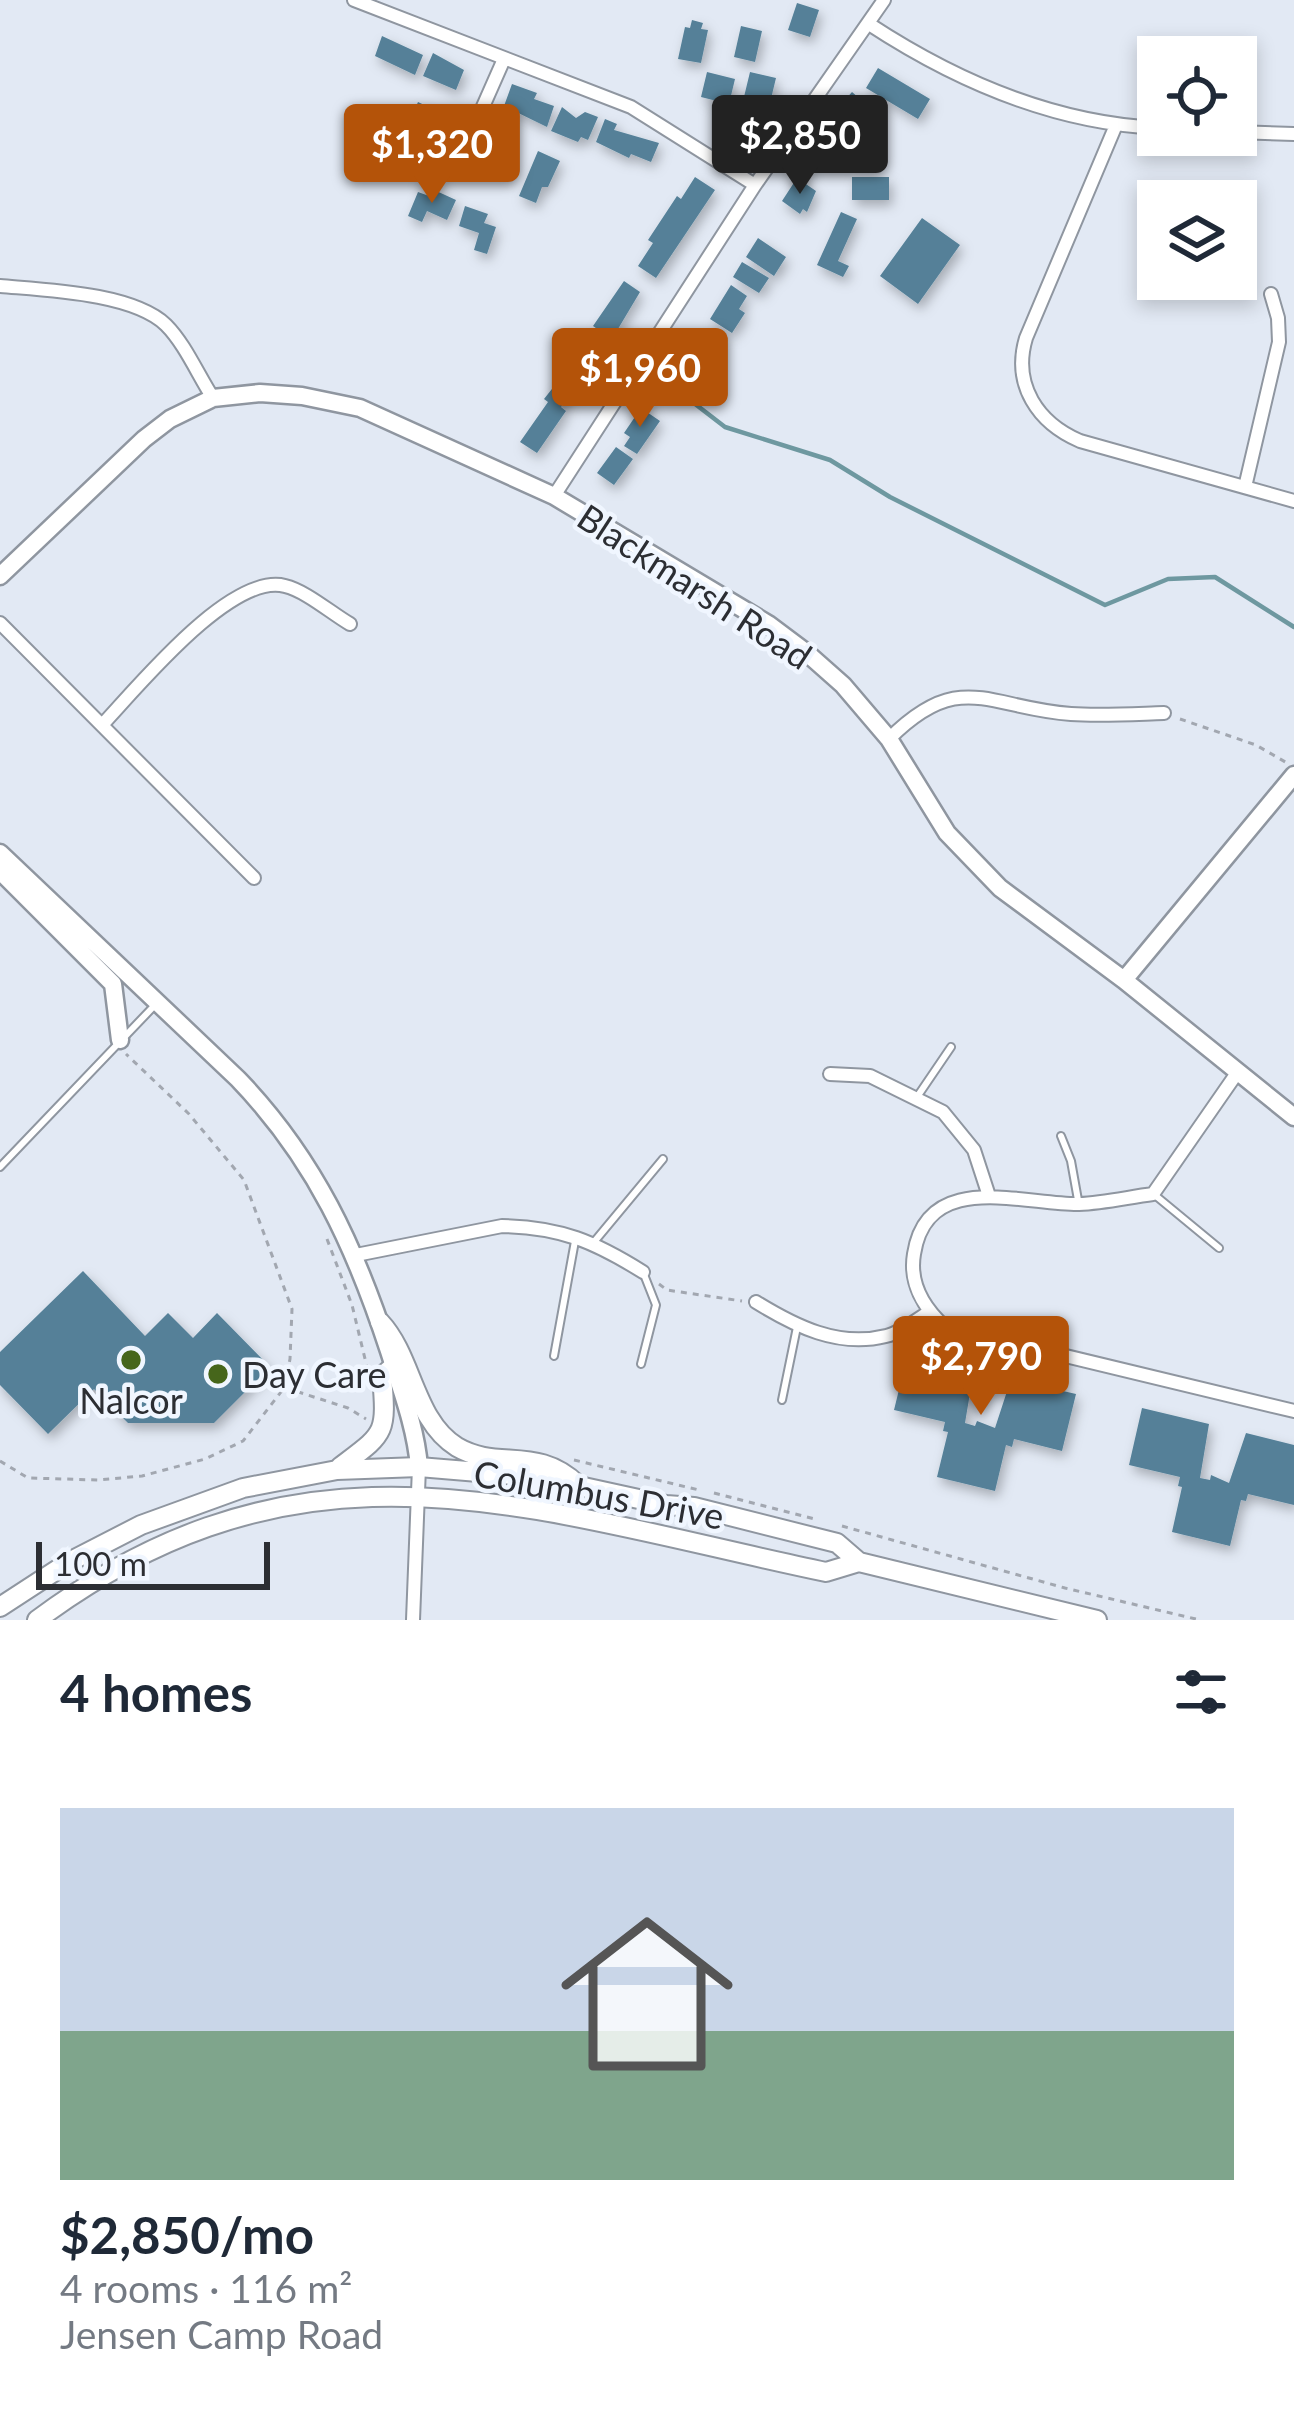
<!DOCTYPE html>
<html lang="en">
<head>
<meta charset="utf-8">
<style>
	body { margin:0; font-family:Lato,sans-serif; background:#f2f2f3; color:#1f2937; height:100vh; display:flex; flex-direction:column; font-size:45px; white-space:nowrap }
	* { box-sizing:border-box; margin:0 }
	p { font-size:39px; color:#747a83 }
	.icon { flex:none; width:66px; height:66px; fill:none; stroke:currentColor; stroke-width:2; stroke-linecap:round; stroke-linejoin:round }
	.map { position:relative; height:1620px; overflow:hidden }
	.sheet { display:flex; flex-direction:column; background:#fff; flex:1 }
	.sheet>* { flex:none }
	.buttons { position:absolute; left:1137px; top:36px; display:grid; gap:24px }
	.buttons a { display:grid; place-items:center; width:120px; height:120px; border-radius:0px; background:#fff; box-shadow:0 6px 18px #0003; font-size:60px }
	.scale { position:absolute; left:36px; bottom:30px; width:234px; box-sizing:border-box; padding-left:12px; border:6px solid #2c2e33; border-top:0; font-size:33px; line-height:42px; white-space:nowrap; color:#2c2e33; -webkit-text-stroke:9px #f0f6ff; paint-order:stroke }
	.price { position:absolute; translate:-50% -102px; padding:0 27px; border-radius:12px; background:#b45309; color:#fff; font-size:39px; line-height:78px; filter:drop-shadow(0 3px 6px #0008) }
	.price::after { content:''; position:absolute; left:50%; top:72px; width:36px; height:27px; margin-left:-18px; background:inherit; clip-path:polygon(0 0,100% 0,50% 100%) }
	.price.selected { background:#222; color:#fff }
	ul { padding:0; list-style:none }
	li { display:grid; align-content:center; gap:24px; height:636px; padding:0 60px }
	li span { display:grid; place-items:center; height:372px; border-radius:0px; color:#555 }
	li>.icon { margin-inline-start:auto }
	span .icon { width:216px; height:216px; fill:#fffc; stroke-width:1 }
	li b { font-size:51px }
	h2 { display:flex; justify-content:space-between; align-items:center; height:144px; padding:0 60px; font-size:51px }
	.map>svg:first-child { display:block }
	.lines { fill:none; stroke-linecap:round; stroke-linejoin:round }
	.stream { stroke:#6e98a0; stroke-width:4.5 }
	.building { fill:#548098; filter:url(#shadow) }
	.lane-casing { stroke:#8f96a0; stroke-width:10 }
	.street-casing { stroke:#8f96a0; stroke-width:16 }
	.secondary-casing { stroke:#8f96a0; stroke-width:21 }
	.primary-casing { stroke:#8f96a0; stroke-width:22 }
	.path { stroke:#a2a7b0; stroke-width:3; stroke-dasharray:6 6; stroke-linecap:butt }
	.lane { stroke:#fff; stroke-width:6 }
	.street { stroke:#fff; stroke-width:12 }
	.secondary { stroke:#fff; stroke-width:16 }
	.primary { stroke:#fff; stroke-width:18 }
	.poi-dot { fill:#46661b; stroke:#f0f6ff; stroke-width:4.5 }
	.labels { text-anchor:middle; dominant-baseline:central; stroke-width:9; stroke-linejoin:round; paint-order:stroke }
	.street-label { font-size:36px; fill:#2c2e33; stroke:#f0f6ff }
	.poi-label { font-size:36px; fill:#2c2e33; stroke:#f0f6ff; text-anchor:start }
</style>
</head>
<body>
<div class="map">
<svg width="1294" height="1620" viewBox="0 0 1294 1620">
	<defs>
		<filter id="shadow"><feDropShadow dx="3.5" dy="6" stdDeviation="6" flood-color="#0004"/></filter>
	</defs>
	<rect width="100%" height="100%" fill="#e2e9f4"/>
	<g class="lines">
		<path class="stream" d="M664 380 725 427 830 460 890 497 1105 605 1168 579 1215 577 1294 627"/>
	</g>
	<path class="building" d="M797 3 819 10 810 37 788 30Z
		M692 20 703 23 701 29 708 30 701 63 678 59 685 27 690 28Z
		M741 26 762 31 755 62 734 57Z
		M382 36 423 55 415 75 375 56Z
		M433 53 464 70 456 90 423 76Z
		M878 68 930 99 918 119 866 88Z
		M707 72 735 79 729 104 701 97Z
		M750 72 776 78 769 107 743 101Z
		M512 84 537 93 534 99 554 106 547 127 504 106Z
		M852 92 874 111 869 117 864 113 846 119 836 110Z
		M418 102 441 113 419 162 396 152Z
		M562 107 576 118 585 112 598 117 588 140 581 137 578 142 551 131Z
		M605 119 617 124 614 130 659 143 651 162 631 154 629 158 596 142Z
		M835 133 847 138 839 158 815 153 822 134 833 138Z
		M538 151 560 161 548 187H542L536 203 519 196Z
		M695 177 715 190 656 278 638 266 653 243 648 240 677 196 681 199Z
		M852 177H889V200H852Z
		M797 178 816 191 807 212 803 209 800 214 782 201Z
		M432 189 456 200 447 220 427 211 422 222 408 216 418 192 429 196Z
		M465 206 488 214 484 223 496 227 487 254 474 250 479 233 459 226Z
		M841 212 857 219 838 261 849 266 843 277 817 265Z
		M922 218 960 245 918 304 880 276Z
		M758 238 786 257 774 276 746 257Z
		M742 262 769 278 759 293 733 277Z
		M624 281 640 292 612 339 593 326Z
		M731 285 747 296 739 309 745 313 732 333 710 319Z
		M593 337 608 348 578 390 574 388 561 407 566 411 537 453 520 442 548 402 544 399Z
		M695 339 717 354 704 372 683 356Z
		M641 408 660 421 637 454 624 446 630 437 624 433Z
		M616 447 633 459 614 485 597 473Z
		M83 1271 145 1336 168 1313 193 1338 217 1313 270 1367 214 1423H128L94 1389 48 1434 0 1385V1352Z
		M908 1353 974 1369 965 1423 975 1426 977 1421 995 1428 1011 1379 1076 1394 1062 1451 1014 1439 1012 1447 1006 1445 995 1491 937 1477 948 1432 943 1431 945 1422 894 1410Z
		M1142 1408 1209 1424 1200 1478 1210 1480 1211 1475 1229 1483 1246 1433 1294 1445V1505L1248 1494 1246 1501 1241 1500 1230 1546 1172 1532 1182 1487 1178 1486 1180 1477 1129 1465Z"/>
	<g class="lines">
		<defs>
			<path id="lane" d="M917 1097 951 1047
				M1061 1136 1071 1161 1078 1200
				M0 1167 155 1005
				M1156 1196 1219 1248
				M594 1242 663 1159
				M554 1356 575 1241
				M641 1364 656 1305 643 1272
				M782 1400 797 1327"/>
			<path id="street" d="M354 0 631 107 755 185
				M869 24C956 81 1052 123 1158 128
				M1116 125 1026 338C1012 385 1038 423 1080 441L1294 501
				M1236 132 1294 134
				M459 161 504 59
				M0 286C45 290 133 293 166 325 185 344 198 375 213 398
				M1245 487 1279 342 1278 318 1271 294
				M554 496 755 185 884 0
				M0 623 254 878
				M102 725C137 688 231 572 285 586 306 591 331 613 350 624
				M889 739C960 668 988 708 1071 714 1101 716 1133 714 1164 713
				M1237 1073 1153 1194C1129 1197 1104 1203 1079 1204 1024 1205 927 1169 914 1254 909 1283 924 1308 945 1327L1294 1411
				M830 1074 870 1076 943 1112 974 1150 989 1196
				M356 1255 502 1226C561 1227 595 1242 643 1272
				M756 1302C795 1326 838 1348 886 1336 900 1333 916 1320 929 1312
				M413 1620 419 1467"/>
			<path id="secondary" d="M0 576 144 439 170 419 213 398 260 393 302 396 360 408 554 496 768 624 808 654 843 685 889 739 947 833 1000 888 1124 980 1294 1117
				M0 853 238 1079C315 1159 355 1247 389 1351 401 1389 416 1428 419 1467
				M0 871 113 984 120 1040
				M1124 980 1294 775"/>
			<path id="primary" d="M380 1322C413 1357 414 1421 457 1447 498 1471 537 1445 578 1485
				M340 1467C385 1433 387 1435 382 1376L394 1366
				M0 1607 69 1562 141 1525 243 1488 337 1470 419 1467 538 1477 666 1505 694 1507 837 1543 859 1562 1097 1620
				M37 1620C307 1419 530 1510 826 1572L859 1562"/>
		</defs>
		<use href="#lane" class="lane-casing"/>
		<use href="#street" class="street-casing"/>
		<use href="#secondary" class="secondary-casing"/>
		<use href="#primary" class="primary-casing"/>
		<path class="path" d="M1180 719 1256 745 1287 763
			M327 1239 352 1305 367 1367
			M659 1284 667 1290 742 1301
			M286 1388 348 1408 366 1419
			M574 1460 699 1490
			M0 1461 28 1478 98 1480 142 1476 205 1459 243 1441 284 1388 290 1359 292 1309 244 1180 189 1114 126 1054
			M714 1493 815 1519
			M842 1526 1065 1588 1200 1620"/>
		<use href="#lane" class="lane"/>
		<use href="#street" class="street"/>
		<use href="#secondary" class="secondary"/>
		<use href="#primary" class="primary"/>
	</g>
	<g class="poi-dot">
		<circle cx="131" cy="1360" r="12"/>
		<circle cx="218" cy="1374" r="12"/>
	</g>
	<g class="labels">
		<g class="street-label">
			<text transform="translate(695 586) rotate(33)">Blackmarsh Road</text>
			<text transform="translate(599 1494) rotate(10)">Columbus Drive</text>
		</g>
		<g class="poi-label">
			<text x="242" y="1374">Day Care</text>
			<text x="131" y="1400" text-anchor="middle">Nalcor</text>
		</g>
	</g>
</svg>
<div class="buttons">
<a><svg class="icon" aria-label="locate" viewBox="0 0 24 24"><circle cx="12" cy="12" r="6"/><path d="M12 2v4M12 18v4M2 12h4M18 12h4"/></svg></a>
<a><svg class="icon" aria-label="layers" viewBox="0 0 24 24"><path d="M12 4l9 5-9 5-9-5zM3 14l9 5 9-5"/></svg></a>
</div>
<div class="scale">100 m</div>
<b class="price selected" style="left:800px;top:197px">$2,850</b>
<b class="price" style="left:432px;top:206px">$1,320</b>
<b class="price" style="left:640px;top:430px">$1,960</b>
<b class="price" style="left:981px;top:1418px">$2,790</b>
</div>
<section class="sheet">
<h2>4 homes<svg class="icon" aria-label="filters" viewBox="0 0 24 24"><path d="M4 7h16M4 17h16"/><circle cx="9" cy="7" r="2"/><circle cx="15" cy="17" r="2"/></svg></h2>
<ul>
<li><span style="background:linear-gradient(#c9d6e8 60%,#7fa58c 0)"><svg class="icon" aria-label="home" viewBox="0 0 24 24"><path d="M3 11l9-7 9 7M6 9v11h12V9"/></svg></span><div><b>$2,850/mo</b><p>4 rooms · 116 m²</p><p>Jensen Camp Road</p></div></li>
</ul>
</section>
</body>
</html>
